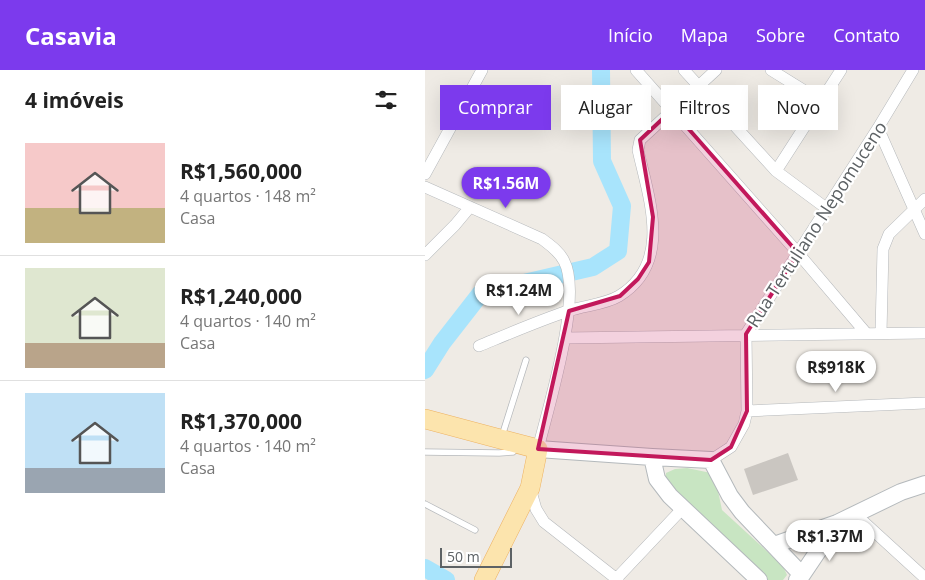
<!DOCTYPE html>
<html lang="pt">
<head>
<meta charset="utf-8">
<style>
	body { margin:0; font-family:"Open Sans",sans-serif; background:#f6f6f6; color:#222; height:100vh; display:flex; flex-direction:column; font-size:19px; white-space:nowrap }
	* { box-sizing:border-box; margin:0 }
	p { font-size:16px; color:#767676 }
	.icon { flex:none; width:28px; height:28px; fill:none; stroke:currentColor; stroke-width:2; stroke-linecap:round; stroke-linejoin:round }
	.map { position:relative; flex:1; overflow:hidden }
	.side { display:flex; flex-direction:column; background:#fff; width:425px }
	.side>* { flex:none }
	.top-card { position:absolute; left:15px; top:15px; width:410px; height:45px; display:flex; gap:10px }
	.scale { position:absolute; left:15px; bottom:12px; width:72px; box-sizing:border-box; padding-left:5px; border:2px solid #5d6265; border-top:0; font-size:14px; line-height:18px; white-space:nowrap; color:#5d6265; -webkit-text-stroke:4px #fff; paint-order:stroke }
	.price { position:absolute; translate:-50% -42px; padding:0 11px; border-radius:18px; background:#fff; color:#222; font-size:16px; line-height:32px; filter:drop-shadow(0 1px 2px #0008) }
	.price::after { content:''; position:absolute; left:50%; top:30px; width:15px; height:11px; margin-left:-8px; background:inherit; clip-path:polygon(0 0,100% 0,50% 100%) }
	.price.selected { background:#7c3aed; color:#fff }
	ul { padding:0; list-style:none }
	li { display:flex; align-items:center; gap:15px; height:125px; padding:0 25px }
	li+li { border-top:1px solid #e0e0e0 }
	li span { display:grid; place-items:center; flex:none; width:140px; height:100px; border-radius:0px; color:#555 }
	li>.icon { margin-inline-start:auto }
	span .icon { width:60px; height:60px; fill:#fffc; stroke-width:1 }
	li b { font-size:21px }
	h2 { display:flex; justify-content:space-between; align-items:center; height:60px; padding:0 25px; font-size:21px }
	.pill { padding:0 18px; border-radius:0px; background:#fff; box-shadow:0 5px 20px #0002; font-size:18px; line-height:45px }
	.pill.selected { background:#7c3aed; color:#fff }
	header { display:flex; align-items:center; gap:30px; box-sizing:border-box; height:70px; padding:0 25px; background:#7c3aed; color:#fff }
	header strong { font-size:24px }
	nav { display:flex; gap:28px; margin-inline-start:auto; font-size:18px }
	main { display:flex; flex:1; min-height:0 }
	.map>svg:first-child { display:block }
	.green { fill:#c8e5c2 }
	.lines { fill:none; stroke-linecap:round; stroke-linejoin:round }
	.river { stroke:#a8e4fc; stroke-width:18 }
	.building { fill:#cac6c1 }
	.lane-casing { stroke:#b5b8bb; stroke-width:7 }
	.street-casing { stroke:#b5b8bb; stroke-width:12 }
	.secondary-casing { stroke:#b4b9bc; stroke-width:18 }
	.primary-casing { stroke:#edb160; stroke-width:20 }
	.lane { stroke:#fff; stroke-width:5.5 }
	.street { stroke:#fff; stroke-width:11 }
	.secondary { stroke:#fff; stroke-width:16 }
	.primary { stroke:#fce4ad; stroke-width:19 }
	.marked { fill:#c2185b; fill-opacity:0.2; stroke:#c2185b; stroke-width:4; stroke-linejoin:round }
	.labels { text-anchor:middle; dominant-baseline:central; stroke-width:4.5; stroke-linejoin:round; paint-order:stroke }
	.street-label { font-size:18px; fill:#5d6265; stroke:#fff }
</style>
</head>
<body>
<header>
<strong>Casavia</strong>
<nav><a>Início</a><a>Mapa</a><a>Sobre</a><a>Contato</a></nav>
</header>
<main>
<section class="side">
<h2>4 imóveis<svg class="icon" aria-label="filters" viewBox="0 0 24 24"><path d="M4 7h16M4 17h16"/><circle cx="9" cy="7" r="2"/><circle cx="15" cy="17" r="2"/></svg></h2>
<ul>
<li><span style="background:linear-gradient(#f6c9c9 65%,#c2b280 0)"><svg class="icon" aria-label="home" viewBox="0 0 24 24"><path d="M3 11l9-7 9 7M6 9v11h12V9"/></svg></span><div><b>R$1,560,000</b><p>4 quartos · 148 m²</p><p>Casa</p></div></li>
<li><span style="background:linear-gradient(#dfe7d0 75%,#b9a48a 0)"><svg class="icon" aria-label="home" viewBox="0 0 24 24"><path d="M3 11l9-7 9 7M6 9v11h12V9"/></svg></span><div><b>R$1,240,000</b><p>4 quartos · 140 m²</p><p>Casa</p></div></li>
<li><span style="background:linear-gradient(#bfe0f5 75%,#9aa5b1 0)"><svg class="icon" aria-label="home" viewBox="0 0 24 24"><path d="M3 11l9-7 9 7M6 9v11h12V9"/></svg></span><div><b>R$1,370,000</b><p>4 quartos · 140 m²</p><p>Casa</p></div></li>
</ul>
</section>
<div class="map">
<svg width="500" height="510" viewBox="0 0 500 510">
	<rect width="100%" height="100%" fill="#efebe5"/>
	<path class="green" d="M262 398 286 403 293 421 297 440 358 496 362 505 358 510H341L240 411 241 403 250 399Z"/>
	<g class="lines">
		<path class="river" d="M0 300 17 273 56 223 168 197 193 181 197 136 177 91 176 0
			M0 498 21 510"/>
	</g>
	<path class="building" d="M363 383 373 410 328 425 319 399Z"/>
	<g class="lines">
		<defs>
			<path id="lane" d="M77 366 101 290
				M0 382 74 383 88 382 92 377
				M0 434 50 460"/>
			<path id="street" d="M211 0 373 183 441 263
				M259 0 351 101 401 138
				M346 0 396 31
				M453 58 500 164
				M351 101 416 0
				M0 104 57 0
				M0 117 117 169C125 175 134 181 139 191 158 226 123 338 113 379
				M0 185 30 155 45 137
				M456 263 458 179 464 164 500 129
				M140 268 500 263
				M54 276C83 264 113 251 143 241 160 235 179 235 194 226 248 193 224 129 213 80L215 70 291 0
				M322 341 500 333
				M286 390 306 377 319 354 322 341 321 264 453 58 488 0
				M105 418 111 439 119 452 193 510
				M430 444 500 508
				M191 509 258 438"/>
			<path id="secondary" d="M113 379 227 387 286 390 305 426 317 442 377 505
				M227 387 232 409 245 426 334 510
				M349 475 412 453 476 422 500 414
				M372 510 377 505 412 453"/>
			<path id="primary" d="M0 349 113 379 105 418 59 510"/>
		</defs>
		<use href="#lane" class="lane-casing"/>
		<use href="#street" class="street-casing"/>
		<use href="#secondary" class="secondary-casing"/>
		<use href="#primary" class="primary-casing"/>
		<use href="#lane" class="lane"/>
		<use href="#street" class="street"/>
		<use href="#secondary" class="secondary"/>
		<use href="#primary" class="primary"/>
	</g>
	<path class="marked" d="M247 40 373 183 321 264 322 341 306 377 286 390 113 379 144 241 195 226 213 209 224 192 228 147 215 70Z"/>
	<g class="labels">
		<g class="street-label">
			<text transform="translate(391 154) rotate(-57)">Rua Tertuliano Nepomuceno</text>
		</g>
	</g>
</svg>
<div class="scale">50 m</div>
<b class="price selected" style="left:81px;top:139px">R$1.56M</b>
<b class="price" style="left:94px;top:246px">R$1.24M</b>
<b class="price" style="left:411px;top:323px">R$918K</b>
<b class="price" style="left:405px;top:492px">R$1.37M</b>
<div class="top-card">
<a class="pill selected">Comprar</a>
<a class="pill">Alugar</a>
<a class="pill">Filtros</a>
<a class="pill">Novo</a>
</div>
</div>
</main>
</body>
</html>
